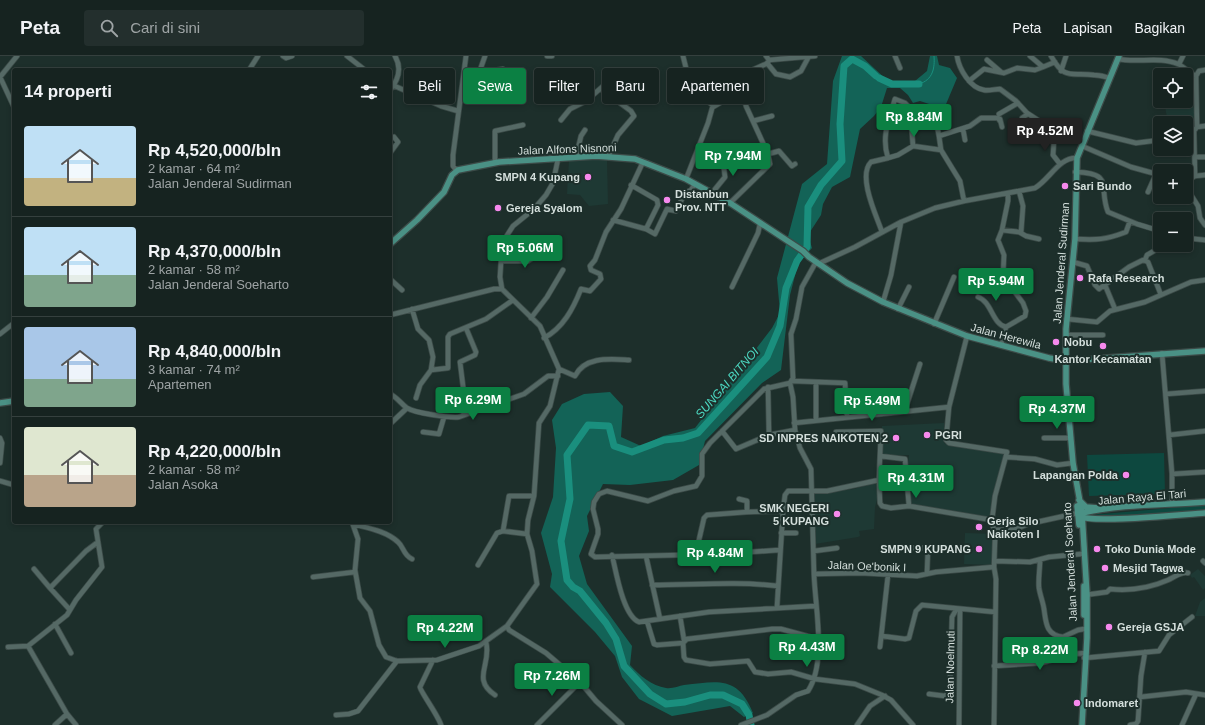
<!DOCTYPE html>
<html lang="id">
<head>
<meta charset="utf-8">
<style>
	body { margin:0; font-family:Helvetica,sans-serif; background:#232f2d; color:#f1f3f6; height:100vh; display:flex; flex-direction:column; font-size:15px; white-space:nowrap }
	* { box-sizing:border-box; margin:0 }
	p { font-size:13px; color:#9ea4a5 }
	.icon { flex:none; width:22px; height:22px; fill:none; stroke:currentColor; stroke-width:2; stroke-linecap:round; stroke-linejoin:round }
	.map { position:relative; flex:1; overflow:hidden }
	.side { position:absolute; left:12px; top:12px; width:380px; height:456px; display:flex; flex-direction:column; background:#162320; border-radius:4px; box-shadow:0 2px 6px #0003,0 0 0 1px #35403e }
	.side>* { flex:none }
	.guide { position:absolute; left:404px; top:12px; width:380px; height:36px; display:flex; gap:8px }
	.fabs { position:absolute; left:1153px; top:12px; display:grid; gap:8px }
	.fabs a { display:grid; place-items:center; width:40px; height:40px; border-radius:4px; background:#162320; box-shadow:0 2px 6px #0003,0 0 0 1px #35403e; font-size:20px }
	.price { position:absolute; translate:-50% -34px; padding:0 9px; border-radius:4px; background:#0b8043; color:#fff; font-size:13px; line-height:26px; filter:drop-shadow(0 1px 2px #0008) }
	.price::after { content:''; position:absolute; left:50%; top:24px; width:12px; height:9px; margin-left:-6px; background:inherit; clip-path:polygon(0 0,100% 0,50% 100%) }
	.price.selected { background:#222; color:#fff }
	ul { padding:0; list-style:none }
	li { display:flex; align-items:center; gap:12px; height:100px; padding:0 12px }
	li+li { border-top:1px solid #35403e }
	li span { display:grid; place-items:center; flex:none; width:112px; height:80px; border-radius:4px; color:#555 }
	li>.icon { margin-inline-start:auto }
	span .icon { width:48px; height:48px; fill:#fffc; stroke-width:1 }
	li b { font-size:17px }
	h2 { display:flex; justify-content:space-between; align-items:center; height:48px; padding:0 12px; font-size:17px }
	.pill { padding:0 14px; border-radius:4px; background:#162320; box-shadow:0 2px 6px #0003,0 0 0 1px #35403e; font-size:14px; line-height:36px }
	.pill.selected { background:#0b8043; color:#fff }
	header { display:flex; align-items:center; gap:24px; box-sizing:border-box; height:56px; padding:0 20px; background:#162320; border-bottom:1px solid #35403e }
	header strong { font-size:19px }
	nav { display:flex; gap:22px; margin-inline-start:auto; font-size:14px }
	.search { width:280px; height:36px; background:#232f2d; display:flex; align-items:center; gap:10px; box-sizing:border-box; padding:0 14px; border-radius:4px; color:#9ea4a5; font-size:15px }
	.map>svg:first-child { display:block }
	.built { fill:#1e3934 }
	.green { fill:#0d483f }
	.forest { fill:#136357 }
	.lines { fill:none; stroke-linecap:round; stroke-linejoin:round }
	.stream { stroke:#1a8f7e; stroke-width:1 }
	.river { stroke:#1a8f7e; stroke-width:7 }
	.minor-casing { stroke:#3c4b48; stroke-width:6 }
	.major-casing { stroke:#3c4b48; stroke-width:8 }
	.minor { stroke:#556965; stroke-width:4.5 }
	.major { stroke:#4a9185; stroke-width:5.5 }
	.poi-dot { fill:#f689ed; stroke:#1d2f2b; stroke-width:1.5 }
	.labels { text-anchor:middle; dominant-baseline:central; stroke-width:4; stroke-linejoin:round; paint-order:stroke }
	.street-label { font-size:11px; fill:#d4dfdc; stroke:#1d2f2b }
	.poi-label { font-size:11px; font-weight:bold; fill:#d4dfdc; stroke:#1d2f2b; text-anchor:start }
	.water-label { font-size:12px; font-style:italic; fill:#4cd9c2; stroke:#1d2f2b }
</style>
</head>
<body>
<header>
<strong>Peta</strong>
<div class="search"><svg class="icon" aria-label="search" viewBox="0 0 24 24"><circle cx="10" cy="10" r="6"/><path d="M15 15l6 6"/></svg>Cari di sini</div>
<nav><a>Peta</a><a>Lapisan</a><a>Bagikan</a></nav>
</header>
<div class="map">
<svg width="1205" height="669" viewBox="0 0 1205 669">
	<rect width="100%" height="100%" fill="#1d2f2b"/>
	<path class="built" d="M1191 28 1196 70 1195 73 1186 76V67H1168L1164 45H1186V29Z
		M569 104H607L608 148 589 150 580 139 567 138Z
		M944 367V387L1004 398 995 432 991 462 910 449 907 415 909 399 882 400V370Z
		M874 426 877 428 878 440 875 451 874 473 859 475 860 480 858 481 815 488 814 437 854 433Z
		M965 477 994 478 993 509 964 508Z
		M1198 513 1205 520V532L1203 534 1194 521 1192 522 1190 519Z
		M1205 542V560H1195L1200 546Z"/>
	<path class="green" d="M1164 397 1165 438 1089 440 1087 399Z
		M1205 449V456L1089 461 1091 459Z"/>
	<path class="forest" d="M842 0H861L889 26 915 25 927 15 930 0H937L939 9 950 12 957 22 944 53 920 45 913 47 908 39 900 32H887L881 51 874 60 860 73 850 121 832 131 823 148 821 159 808 179 812 192 798 208 790 239 781 314 762 327 705 385 699 409 673 424 630 429 603 428 587 460 589 475 579 500 587 528 632 590 630 609C639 619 652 630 666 632 672 633 679 630 684 629 719 625 738 620 753 657L744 661 730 650 672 660 639 643 622 621 615 600 595 576 550 531 552 518 541 477 553 441 556 392 552 364 562 348 584 338 610 336 623 350 621 381 641 390 663 380 695 372 772 272 780 257 777 222 802 128 827 108 833 25Z"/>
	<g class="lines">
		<path class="stream" d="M919 28C933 24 935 12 934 0"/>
		<path class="river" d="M879 22 892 28H919
			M751 669 749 659 742 648 723 639H710L685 646 666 648 650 638 624 610 616 583 606 567 580 535 573 531 567 524 561 485 570 443 567 399 588 369 609 370 614 390 632 396 664 384 683 382 698 377 767 301 780 270 786 232 797 205 807 191 808 151 821 129 842 105 840 68 844 10 852 3 865 10 876 20"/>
		<defs>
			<path id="minor" d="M283 0 286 2 292 0
				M347 0 365 14
				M547 0H552
				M683 0 692 36 713 49 708 67 686 123
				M895 0 900 12
				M957 0C959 13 970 32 984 34 989 35 995 33 1000 33L1016 45 1027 57 1050 72 1054 84 1053 99 1060 108
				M1030 0 1043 11 1055 6
				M1051 0C1065 25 1071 16 1094 19 1100 19 1105 21 1110 22
				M1118 3C1137 7 1160 0 1178 8 1183 10 1189 17 1196 20
				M769 4 815 0
				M987 4 1001 16
				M767 7 776 18 790 21 801 15 808 2
				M1179 8 1183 0
				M249 14 258 0
				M1205 14 1199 15 1196 20 1197 71 1205 70
				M1061 15 1066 0
				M585 16 567 20 562 25 578 26 588 43
				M479 17 503 13
				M465 20 479 17 485 0
				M0 21 14 51
				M0 21 17 0
				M969 25 984 13 1004 17 1017 12 1035 14 1043 11
				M390 28 441 50 458 55
				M601 33 631 55 634 60 618 79 608 101
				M390 34C399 23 402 12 395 0
				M713 51 720 47 733 26
				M999 58 1018 47
				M1000 63 1002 71
				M561 64 570 53 586 45 609 25
				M753 65 772 60
				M1021 66 1022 62 1028 58
				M937 70 939 80
				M963 73 965 84
				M1087 75 1136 87 1160 84
				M1186 77 1194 75
				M913 90 910 52 905 47 895 43C889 63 881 81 888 102L898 99 913 90 941 94
				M1082 90 1131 111 1160 119
				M390 97 398 86 394 81
				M768 98 779 95 792 110 795 108
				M576 101 581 80 585 74
				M1195 101H1205
				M558 103 553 127 546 139 534 153 513 170 506 181 502 191 500 221 502 233 540 270 559 313 550 350 539 367 534 440 528 464 527 478 532 495 537 528 507 570 509 574 546 597 580 626 596 645 622 669
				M495 106V75L523 69
				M457 115 453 110V99L466 0
				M1075 116C1115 117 1098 131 1108 156L1137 168 1160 175
				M1195 120 1194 75 1197 71
				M1186 126 1195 120 1205 119
				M631 129 657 144 658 149 646 173
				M1186 131 1198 150 1200 162 1205 169
				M1019 135 1023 150 1021 177
				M1148 136 1156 118
				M712 137 725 121 722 97
				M964 145 960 125 941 94 939 80 970 70 981 62H998L1000 65
				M730 147 770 108 768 98 746 50 744 42 750 15 768 7 769 4 766 0
				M613 164 646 173 655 178 667 153 676 155 685 137 691 134 695 128
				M1002 174 1008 145V137
				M882 176C877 161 857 120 871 106L888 102
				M1186 182 1205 184
				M1075 183C1097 184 1105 184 1126 176L1130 165
				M1145 204 1147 199 1164 189
				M502 205H528L531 203 533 197
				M1073 206 1087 210 1095 229 1099 233 1129 211 1143 204 1148 206 1161 239 1191 226 1205 224
				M818 208 855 191 901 166 935 152 964 145 1035 132C1050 123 1059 101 1077 102
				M390 223 402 234
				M1105 229 1115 253
				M732 231 758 177 760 168
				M978 241C992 246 992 268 1006 271
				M883 246 891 219 901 166
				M412 253 418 273 429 284 433 301 431 314 420 329 416 342
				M898 253 909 231
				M390 259 494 233H502
				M531 262 547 241 563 214
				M1067 263 1097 266 1110 255 1145 246 1161 239
				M934 268 954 221
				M0 278 14 267
				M1067 279H1103
				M967 280 949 351 946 384 949 387 1007 396 995 440 992 464 995 483 994 511 996 523 994 669
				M544 282C563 272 573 253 581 233L590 235 601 223 600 218 591 214 590 210 595 204 606 176 621 153 643 106
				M1001 289 1006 271 1025 260 1026 255 1023 247 1003 220 1004 199 998 184 1002 174 1019 176 1026 180 1039 183
				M1162 297 1172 418 1205 416
				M559 313 575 320C585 300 610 303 629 304
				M431 314 448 312V281L450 278 486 263 513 244
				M793 325 845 327 847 360
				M816 327V364
				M768 331 769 379
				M390 338C397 341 401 348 407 352 415 357 449 362 459 361L524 338 548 320H558
				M1166 338 1205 335
				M905 354 920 308
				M464 359 461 346 464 338 460 306 475 299 476 296 466 272
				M794 367 949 351
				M390 368 407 352
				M722 375 736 393 769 379 795 374
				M423 376 439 378 444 361
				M1169 379 1205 375
				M0 382 2 387 0 407
				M1044 382H1071
				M880 400 905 403 909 450 992 464
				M1006 401 1035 403 1057 409 1073 407
				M879 424 880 447 882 450 891 452 909 450
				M0 425 14 429
				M739 443 747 445V456
				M1172 448V418
				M783 455 785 439 788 435H827L879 424 881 375 836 376
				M352 466 358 483 355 514 360 542 370 555 379 589 386 601 397 605 437 604 479 590 507 570
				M353 468C368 472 386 475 398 486 404 491 403 499 412 503
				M994 474H1014L1028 468 1078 457
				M503 475 509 440H534
				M781 477H796
				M891 492H928L927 517
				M779 494 723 498 595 501 591 498 598 478V473L593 453 594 446 599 438 607 435 648 445 674 435 696 430 702 420V398L710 387 764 333 790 327
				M814 495 837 492
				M696 497 704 462 707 459 747 456 783 455 777 551
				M612 499C616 515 623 560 639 566L709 556 815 550
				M646 500 660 563
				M1040 504C1040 513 1038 523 1039 532 1040 539 1043 546 1044 553 1046 567 1046 579 1063 581L1078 574 1084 573
				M995 505 1030 506 1049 501 1081 498
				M1203 505 1205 507
				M478 509 497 477 503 475 527 478
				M34 513 50 532
				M814 518 811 413 800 392 795 374 793 341 790 327 793 322 791 278 796 263 802 231 816 206
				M313 521 355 516
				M652 529C694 529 736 525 778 530
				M1085 539 1107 536 1110 533C1130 535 1150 532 1168 524 1175 521 1181 515 1188 517
				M70 554 50 532 86 495 98 486
				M680 560 684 584
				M647 565 654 588 657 589 683 587 687 583 772 573H781L818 583
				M55 568 71 597
				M882 580 905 583 909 582 916 555 922 549 995 556
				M486 586C492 608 471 623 495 639
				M683 587 684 601 686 604 710 608 748 605 755 616 768 618 791 616 815 623 855 628 882 639 891 644 913 669
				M8 591 28 590
				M880 591 888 519
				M1084 602 1159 595 1169 579 1192 561
				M433 604 420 631C420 635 438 659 441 669
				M994 610 1041 607 1072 598 1086 597
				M929 638 945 640 950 635 952 561 956 554
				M1140 641 1186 636 1205 639
				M336 659 349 658 358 655 397 605
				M55 669 67 658
				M76 669 67 658 28 590 67 559 76 544 102 511 96 473 103 466
				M537 669 580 626
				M741 669 767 659 796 639 808 635C827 606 815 551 814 518L860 517 917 520 936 516 994 511
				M857 669 870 650 885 640
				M959 669 960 554
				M1130 669 1136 668 1138 665 1141 620 1145 596
				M1182 669 1196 638"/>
			<path id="major" d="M390 188 417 164 444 136 452 119 458 114 499 106 596 100 635 103 686 123 730 147 803 195 809 201 847 227 883 246 967 280 1049 302 1066 305 1205 295
				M0 347 14 345
				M1079 444 1086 451 1098 452
				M1077 450 1079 469
				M1080 460C1090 468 1186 458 1205 457
				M1080 460 1082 457C1121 448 1165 449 1205 446
				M1084 530V559
				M1082 669 1087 582V539L1082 457 1073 407 1066 328V273L1075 183 1077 102 1119 0"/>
		</defs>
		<use href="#minor" class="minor-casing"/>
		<use href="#major" class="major-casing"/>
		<use href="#minor" class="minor"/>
		<use href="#major" class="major"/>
	</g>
	<g class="poi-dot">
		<circle cx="588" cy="121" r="4"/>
		<circle cx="1065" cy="130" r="4"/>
		<circle cx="667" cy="144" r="4"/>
		<circle cx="498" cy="152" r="4"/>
		<circle cx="1080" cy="222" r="4"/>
		<circle cx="1056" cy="286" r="4"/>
		<circle cx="1103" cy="290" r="4"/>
		<circle cx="927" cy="379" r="4"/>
		<circle cx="896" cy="382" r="4"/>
		<circle cx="1126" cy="419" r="4"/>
		<circle cx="837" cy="458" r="4"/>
		<circle cx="979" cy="471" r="4"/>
		<circle cx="979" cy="493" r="4"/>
		<circle cx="1097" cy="493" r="4"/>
		<circle cx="1105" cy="512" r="4"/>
		<circle cx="1109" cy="571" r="4"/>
		<circle cx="1077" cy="647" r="4"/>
	</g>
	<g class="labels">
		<g class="street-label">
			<text transform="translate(567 93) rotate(-2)">Jalan Alfons Nisnoni</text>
			<text transform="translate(1061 207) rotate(-86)">Jalan Jenderal Sudirman</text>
			<text transform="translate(1006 280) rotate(15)">Jalan Herewila</text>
			<text transform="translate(1142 441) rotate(-5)">Jalan Raya El Tari</text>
			<text transform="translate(1070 506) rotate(-93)">Jalan Jenderal Soeharto</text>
			<text transform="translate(867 510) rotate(2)">Jalan Oe'bonik I</text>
			<text transform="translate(950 611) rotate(-89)">Jalan Noelmuti</text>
		</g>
		<g class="poi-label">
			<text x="580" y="121" text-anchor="end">SMPN 4 Kupang</text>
			<text x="1073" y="130">Sari Bundo</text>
			<text x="675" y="138">Distanbun<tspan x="675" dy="13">Prov. NTT</tspan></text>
			<text x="506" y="152">Gereja Syalom</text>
			<text x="1088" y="222">Rafa Research</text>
			<text x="1064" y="286">Nobu</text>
			<text x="1103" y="303" text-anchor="middle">Kantor Kecamatan</text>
			<text x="935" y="379">PGRI</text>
			<text x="888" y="382" text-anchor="end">SD INPRES NAIKOTEN 2</text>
			<text x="1118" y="419" text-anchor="end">Lapangan Polda</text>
			<text x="829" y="452" text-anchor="end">SMK NEGERI<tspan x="829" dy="13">5 KUPANG</tspan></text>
			<text x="987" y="465">Gerja Silo<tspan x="987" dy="13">Naikoten I</tspan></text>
			<text x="971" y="493" text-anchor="end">SMPN 9 KUPANG</text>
			<text x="1105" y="493">Toko Dunia Mode</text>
			<text x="1113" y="512">Mesjid Tagwa</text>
			<text x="1117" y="571">Gereja GSJA</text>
			<text x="1085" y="647">Indomaret</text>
		</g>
		<g class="water-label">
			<text transform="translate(727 327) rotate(-49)">SUNGAI BITNOI</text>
		</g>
	</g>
</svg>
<div class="fabs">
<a><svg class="icon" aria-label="locate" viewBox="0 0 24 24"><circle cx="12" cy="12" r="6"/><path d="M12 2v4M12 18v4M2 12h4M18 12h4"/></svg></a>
<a><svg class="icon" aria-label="layers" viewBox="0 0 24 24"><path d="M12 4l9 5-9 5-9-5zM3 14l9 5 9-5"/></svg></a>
<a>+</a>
<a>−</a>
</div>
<b class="price" style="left:914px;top:82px">Rp 8.84M</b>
<b class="price selected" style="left:1045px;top:96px">Rp 4.52M</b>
<b class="price" style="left:733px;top:121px">Rp 7.94M</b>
<b class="price" style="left:525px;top:213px">Rp 5.06M</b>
<b class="price" style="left:996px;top:246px">Rp 5.94M</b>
<b class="price" style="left:473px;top:365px">Rp 6.29M</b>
<b class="price" style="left:872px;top:366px">Rp 5.49M</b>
<b class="price" style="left:1057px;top:374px">Rp 4.37M</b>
<b class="price" style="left:916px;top:443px">Rp 4.31M</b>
<b class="price" style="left:715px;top:518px">Rp 4.84M</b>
<b class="price" style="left:445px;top:593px">Rp 4.22M</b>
<b class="price" style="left:807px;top:612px">Rp 4.43M</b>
<b class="price" style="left:1040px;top:615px">Rp 8.22M</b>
<b class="price" style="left:552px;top:641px">Rp 7.26M</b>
<div class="guide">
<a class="pill">Beli</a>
<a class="pill selected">Sewa</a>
<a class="pill">Filter</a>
<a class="pill">Baru</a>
<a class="pill">Apartemen</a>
</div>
<section class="side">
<h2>14 properti<svg class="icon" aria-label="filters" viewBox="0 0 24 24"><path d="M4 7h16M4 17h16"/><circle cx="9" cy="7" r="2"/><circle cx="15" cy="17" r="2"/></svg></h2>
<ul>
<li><span style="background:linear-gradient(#bfe0f5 65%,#c2b280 0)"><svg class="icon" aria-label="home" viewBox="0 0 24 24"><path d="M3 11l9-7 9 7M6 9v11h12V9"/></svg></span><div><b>Rp 4,520,000/bln</b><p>2 kamar · 64 m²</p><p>Jalan Jenderal Sudirman</p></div></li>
<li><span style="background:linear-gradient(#bfe0f5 60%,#7fa58c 0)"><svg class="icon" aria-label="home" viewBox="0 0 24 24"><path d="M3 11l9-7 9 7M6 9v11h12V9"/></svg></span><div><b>Rp 4,370,000/bln</b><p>2 kamar · 58 m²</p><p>Jalan Jenderal Soeharto</p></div></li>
<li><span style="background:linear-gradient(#a9c7e8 65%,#7fa58c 0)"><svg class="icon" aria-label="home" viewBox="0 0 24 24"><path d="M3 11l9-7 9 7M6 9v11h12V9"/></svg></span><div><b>Rp 4,840,000/bln</b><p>3 kamar · 74 m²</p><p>Apartemen</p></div></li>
<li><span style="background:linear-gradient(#dfe7d0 60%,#b9a48a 0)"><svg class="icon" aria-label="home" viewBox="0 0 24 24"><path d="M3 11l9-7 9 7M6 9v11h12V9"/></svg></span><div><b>Rp 4,220,000/bln</b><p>2 kamar · 58 m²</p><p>Jalan Asoka</p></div></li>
</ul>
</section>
</div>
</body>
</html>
